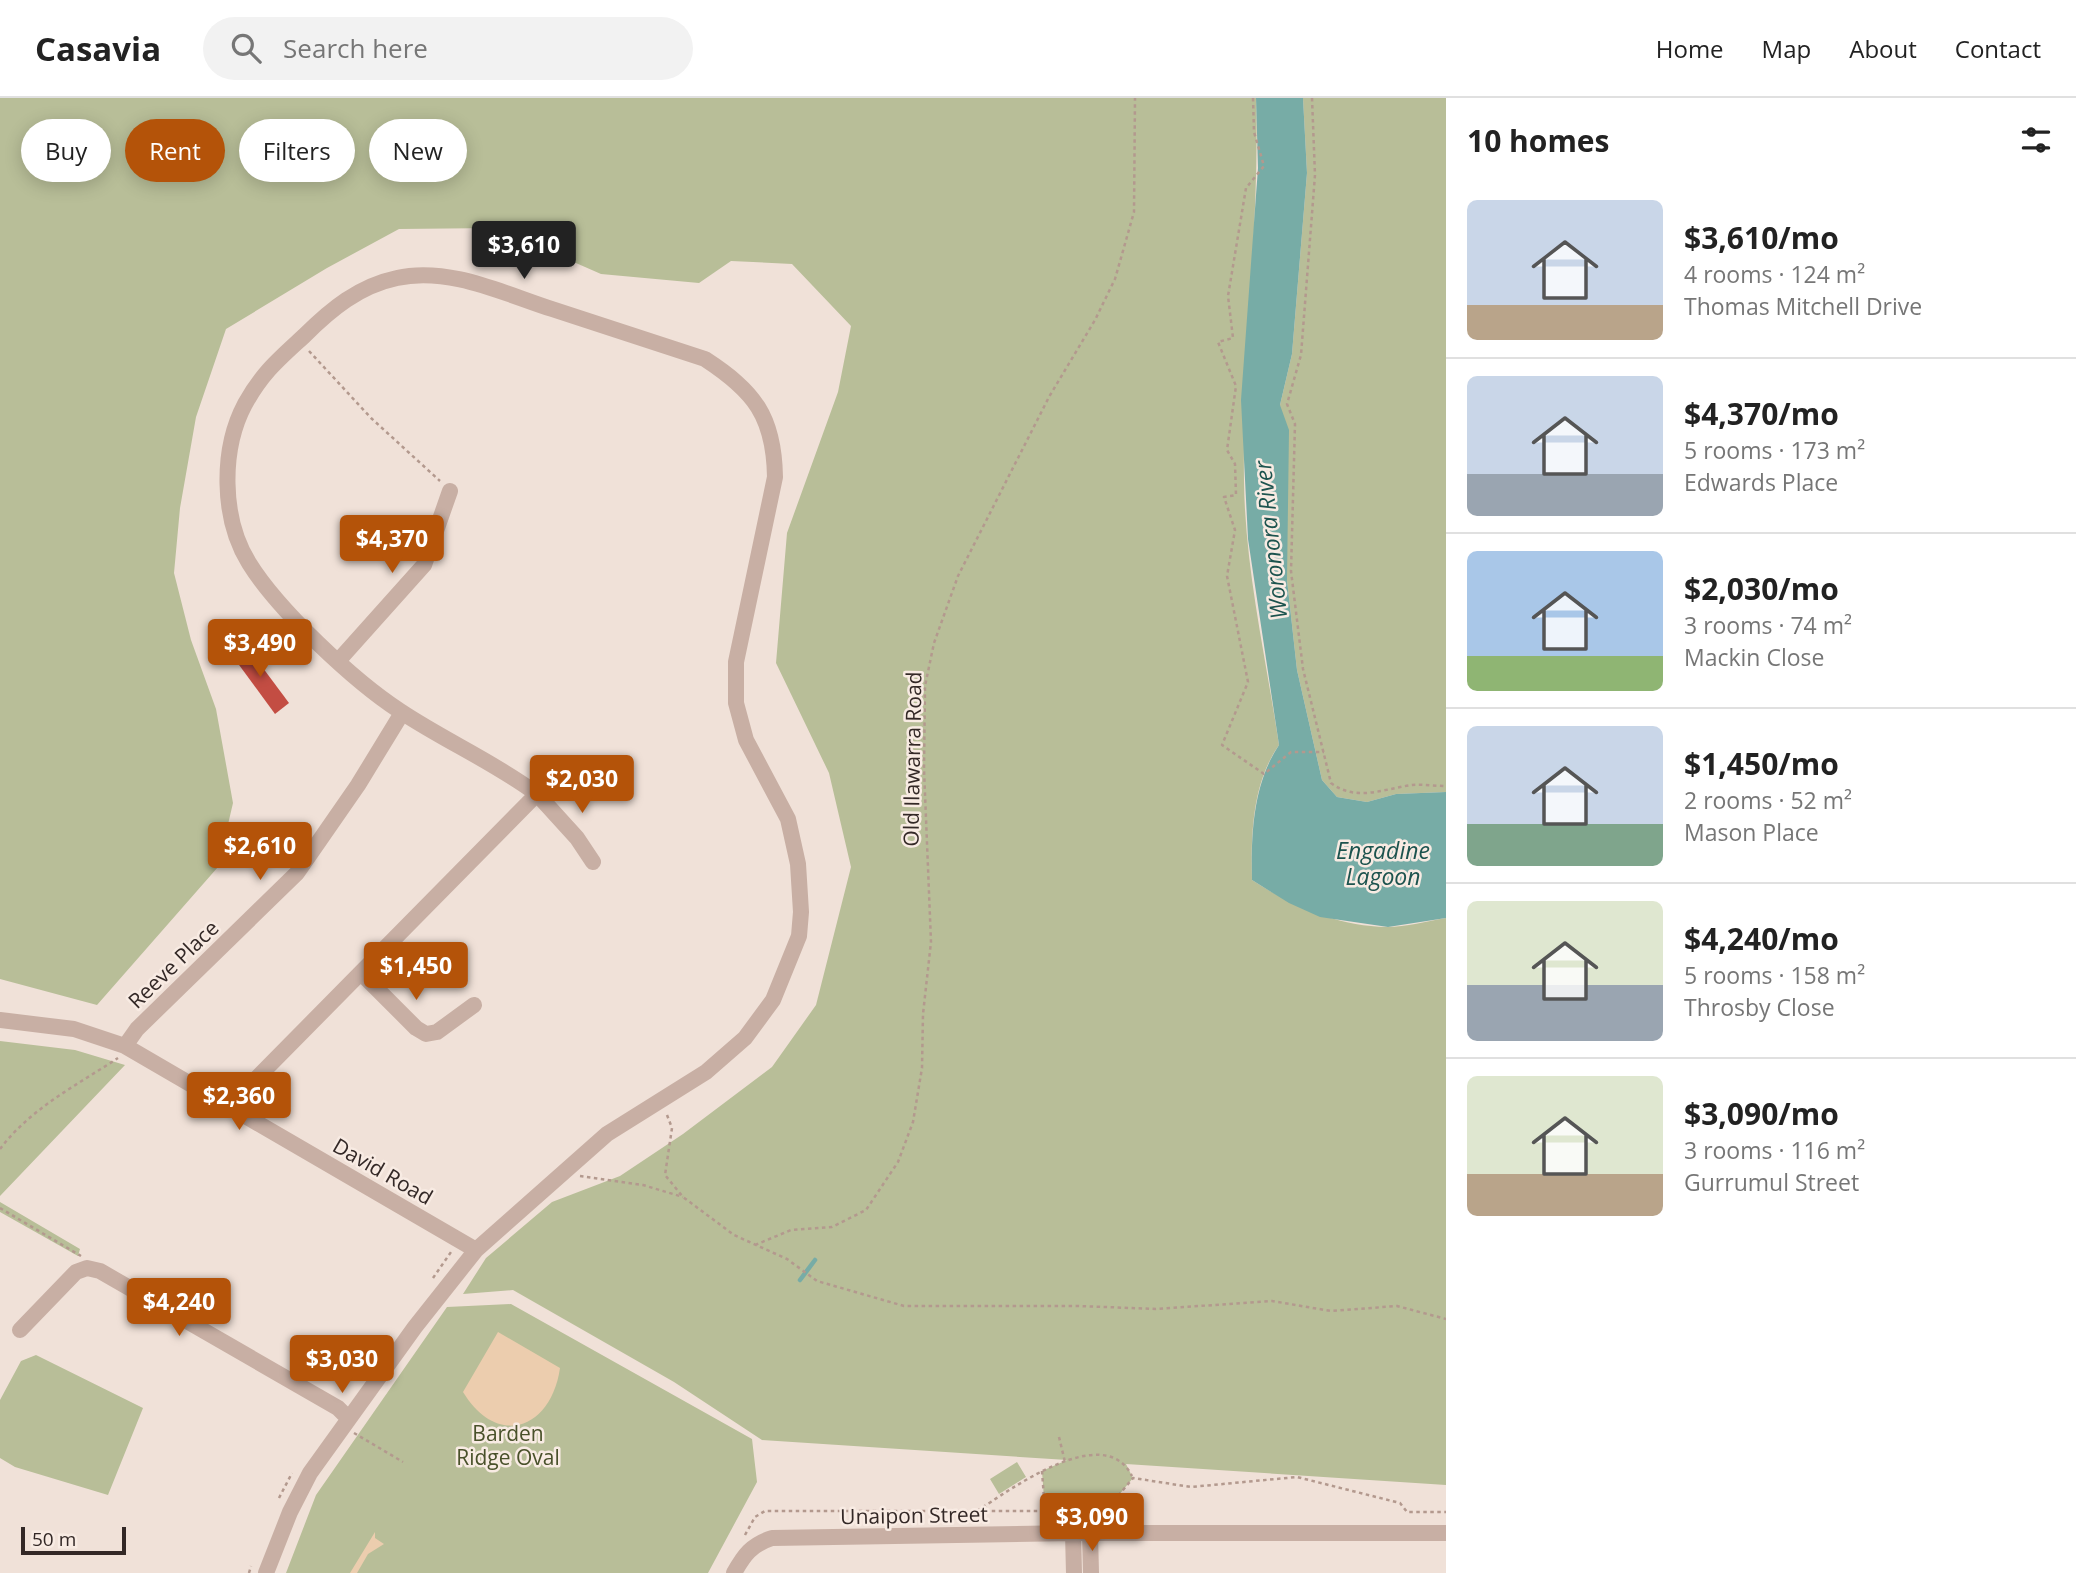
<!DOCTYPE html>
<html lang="en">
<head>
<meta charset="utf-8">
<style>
	body { margin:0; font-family:"Open Sans",sans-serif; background:#f2f2f2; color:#222; height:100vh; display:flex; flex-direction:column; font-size:26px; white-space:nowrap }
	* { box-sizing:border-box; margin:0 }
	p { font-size:23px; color:#767676 }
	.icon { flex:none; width:38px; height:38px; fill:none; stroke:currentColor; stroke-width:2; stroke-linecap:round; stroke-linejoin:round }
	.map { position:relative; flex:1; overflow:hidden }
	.side { display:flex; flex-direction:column; background:#fff; width:630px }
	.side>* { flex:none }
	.top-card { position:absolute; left:21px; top:21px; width:665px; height:63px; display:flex; gap:14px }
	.scale { position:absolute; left:21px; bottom:18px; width:105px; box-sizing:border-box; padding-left:7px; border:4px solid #332826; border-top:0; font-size:19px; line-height:24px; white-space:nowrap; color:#332826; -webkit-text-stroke:5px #f8ebe3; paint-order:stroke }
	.price { position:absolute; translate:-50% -60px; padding:0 16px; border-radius:7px; background:#b45309; color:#fff; font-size:23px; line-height:46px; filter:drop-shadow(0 2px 4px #0008) }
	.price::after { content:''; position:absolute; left:50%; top:42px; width:21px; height:16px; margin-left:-10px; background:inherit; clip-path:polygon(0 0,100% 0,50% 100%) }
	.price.on { background:#222; color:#fff }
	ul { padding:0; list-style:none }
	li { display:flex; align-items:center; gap:21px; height:175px; padding:0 21px }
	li+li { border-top:2px solid #e0e0e0 }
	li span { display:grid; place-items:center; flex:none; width:196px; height:140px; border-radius:10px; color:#555 }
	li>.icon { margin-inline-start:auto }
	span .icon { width:84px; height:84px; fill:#fffc; stroke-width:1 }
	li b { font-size:30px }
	h2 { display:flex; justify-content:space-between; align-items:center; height:84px; padding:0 21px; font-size:30px }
	.pill { padding:0 24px; border-radius:32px; background:#fff; box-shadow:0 4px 18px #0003; font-size:24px; line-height:63px }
	.pill.on { background:#b45309; color:#fff }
	header { display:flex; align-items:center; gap:42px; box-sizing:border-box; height:98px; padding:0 35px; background:#fff; border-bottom:2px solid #e0e0e0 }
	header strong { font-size:33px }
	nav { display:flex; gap:38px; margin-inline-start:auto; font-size:24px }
	.search { width:490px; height:63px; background:#f2f2f2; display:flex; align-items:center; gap:18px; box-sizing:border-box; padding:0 24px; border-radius:38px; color:#767676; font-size:26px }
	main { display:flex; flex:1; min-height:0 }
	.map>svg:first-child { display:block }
	.green { fill:#b8be98 }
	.sand { fill:#eccdae }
	.water { fill:#77aca6 }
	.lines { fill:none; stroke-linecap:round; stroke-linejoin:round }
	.stream { stroke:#77aca6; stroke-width:4.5 }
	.building { fill:#c34d43 }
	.path { stroke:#b3998e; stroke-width:2.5; stroke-dasharray:3.5 3.5; stroke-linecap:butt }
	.minor { stroke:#c8afa4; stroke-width:16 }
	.labels { text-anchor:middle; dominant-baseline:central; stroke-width:5; stroke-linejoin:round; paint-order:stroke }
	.street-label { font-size:21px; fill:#332826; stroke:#f8ebe3 }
	.park-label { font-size:21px; fill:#49512a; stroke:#f8ebe3 }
	.water-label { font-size:23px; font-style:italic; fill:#1c534e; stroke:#f8ebe3 }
</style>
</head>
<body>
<header>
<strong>Casavia</strong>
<div class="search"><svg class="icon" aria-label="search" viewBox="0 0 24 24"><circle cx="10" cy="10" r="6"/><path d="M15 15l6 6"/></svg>Search here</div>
<nav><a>Home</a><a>Map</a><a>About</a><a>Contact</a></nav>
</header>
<main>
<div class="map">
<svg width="1446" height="1475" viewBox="0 0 1446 1475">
	<rect width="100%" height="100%" fill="#f0e1d8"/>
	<path class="green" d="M0 0H1256C1260 128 1242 255 1244 383 1245 471 1266 560 1279 647 1252 685 1251 737 1252 782 1294 809 1337 828 1387 829 1406 829 1427 823 1446 820V1387L1126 1366 1133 1380 1108 1410 1101 1413 1045 1414 1042 1373 1067 1362 762 1342 674 1284 513 1192 463 1196 486 1160 552 1104 620 1078 683 1036 772 969 816 907 851 769 829 675 776 565 787 435 838 294 851 228 792 166 731 163 699 185 601 176 496 130 399 131 327 170 226 231 196 319 180 410 174 475 191 542 216 611 233 705 218 769 97 907 0 881Z
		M1303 0H1446V694L1396 696 1367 704 1337 699 1322 682 1297 572 1287 482 1280 307 1292 256 1307 75Z
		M0 943 75 952 125 967 0 1098Z
		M0 1104 80 1151 78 1158 0 1114Z
		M511 1206 752 1341 757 1384 708 1475H286L316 1397 447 1209Z
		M36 1257 143 1310 108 1397 15 1369 0 1360V1302L21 1263Z
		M1017 1364 1026 1379 999 1396 990 1381Z"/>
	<path class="sand" d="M498 1234 560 1270C551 1332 497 1350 463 1294Z
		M375 1434V1440L384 1446 368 1456 357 1475H350Z"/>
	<path class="water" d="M1256 0H1303L1307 75 1292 256 1280 307 1289 332 1287 482 1297 572 1322 682 1337 699 1367 704 1396 696 1446 694V820L1388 829 1320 819 1289 805 1252 782C1251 736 1253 686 1279 647L1248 441 1241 302 1258 70Z"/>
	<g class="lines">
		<path class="stream" d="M800 1182 815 1162"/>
	</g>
	<path class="building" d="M245 546 289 605 275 616 231 556Z"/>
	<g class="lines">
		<path class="path" d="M1253 0 1254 34 1264 68 1246 90 1228 198 1233 240 1218 244 1236 288 1227 352 1235 366 1236 397 1224 399 1235 432 1227 478 1248 584 1222 647 1264 676 1291 654H1324
			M1312 0 1315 77 1301 257 1287 306 1295 326 1291 473 1303 571 1331 685C1356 704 1383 691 1412 687 1423 686 1435 688 1446 688
			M309 253 371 320 440 383
			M667 1017 672 1030 665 1077 683 1099 734 1137 787 1161 817 1183 904 1208H1079L1156 1211 1272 1203 1331 1213 1397 1208 1446 1221
			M0 1051C31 1010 77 987 118 960
			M580 1078 643 1087 683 1099
			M0 1110 81 1158
			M755 1147 791 1132 832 1129 866 1112 898 1064 913 1024 922 970 923 916 931 844 924 671 925 588 934 545 958 478 1049 299 1095 222 1115 181 1134 114 1135 0
			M433 1180 451 1154
			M354 1335 403 1364
			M1059 1339 1065 1364
			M1042 1373 1045 1414
			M279 1400 292 1375
			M977 1413C1010 1392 1104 1322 1132 1378
			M745 1437 755 1419 765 1413H1101L1108 1410 1133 1380 1191 1389 1297 1379 1400 1405 1407 1414H1446
			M249 1475 251 1468"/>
		<path class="minor" d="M339 562 424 467 450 393
			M537 696 577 740 593 764
			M361 875 416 930 426 936 437 934 474 907
			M0 922 74 931 125 948 476 1152
			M125 948 137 931 297 775 358 687 402 615
			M235 1011 248 989 537 696C494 664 445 643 400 613 354 583 278 512 249 465 221 420 221 351 245 306 263 274 278 262 304 238 331 211 359 188 397 180 448 168 505 196 552 211 603 228 654 244 705 261 754 293 774 318 775 379L736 564V605L746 642 788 721 798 766 801 814 799 838 773 902 745 940 706 974 607 1036 476 1152 415 1229 310 1375 290 1414 266 1475
			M20 1232 76 1174 87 1170 100 1173 338 1310 348 1320
			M1073 1435 1074 1475
			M1090 1435 1091 1475
			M734 1475C744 1457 751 1447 772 1440L1073 1435H1446"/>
	</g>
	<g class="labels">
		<g class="street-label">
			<text transform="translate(912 661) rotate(-89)">Old Ilawarra Road</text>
			<text transform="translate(173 866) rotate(-44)">Reeve Place</text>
			<text transform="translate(383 1073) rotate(30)">David Road</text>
			<text transform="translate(914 1417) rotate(-1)">Unaipon Street</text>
		</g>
		<g class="park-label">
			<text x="508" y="1335">Barden<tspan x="508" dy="24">Ridge Oval</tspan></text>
		</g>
		<g class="water-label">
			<text transform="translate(1270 442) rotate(-96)">Woronora River</text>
			<text x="1383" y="752">Engadine<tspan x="1383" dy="26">Lagoon</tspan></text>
		</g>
	</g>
</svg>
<div class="scale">50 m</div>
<b class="price on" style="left:524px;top:183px">$3,610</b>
<b class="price" style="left:392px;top:477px">$4,370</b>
<b class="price" style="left:260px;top:581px">$3,490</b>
<b class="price" style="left:582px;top:717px">$2,030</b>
<b class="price" style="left:260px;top:784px">$2,610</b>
<b class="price" style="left:416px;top:904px">$1,450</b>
<b class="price" style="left:239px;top:1034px">$2,360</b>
<b class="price" style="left:179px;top:1240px">$4,240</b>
<b class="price" style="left:342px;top:1297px">$3,030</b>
<b class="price" style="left:1092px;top:1455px">$3,090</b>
<div class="top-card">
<a class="pill">Buy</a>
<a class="pill on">Rent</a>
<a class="pill">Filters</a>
<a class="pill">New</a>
</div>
</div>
<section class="side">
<h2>10 homes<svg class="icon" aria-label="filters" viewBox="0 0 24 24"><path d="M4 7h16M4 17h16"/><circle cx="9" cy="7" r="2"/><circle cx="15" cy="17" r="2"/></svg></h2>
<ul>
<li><span style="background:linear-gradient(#c9d6e8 75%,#b9a48a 0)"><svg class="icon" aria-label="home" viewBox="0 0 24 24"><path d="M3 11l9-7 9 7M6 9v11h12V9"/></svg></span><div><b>$3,610/mo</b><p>4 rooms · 124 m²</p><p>Thomas Mitchell Drive</p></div></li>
<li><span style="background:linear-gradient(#c9d6e8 70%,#9aa5b1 0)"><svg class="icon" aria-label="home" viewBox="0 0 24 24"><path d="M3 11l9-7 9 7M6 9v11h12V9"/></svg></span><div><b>$4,370/mo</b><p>5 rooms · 173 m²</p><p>Edwards Place</p></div></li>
<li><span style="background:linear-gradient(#a9c7e8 75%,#8fb573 0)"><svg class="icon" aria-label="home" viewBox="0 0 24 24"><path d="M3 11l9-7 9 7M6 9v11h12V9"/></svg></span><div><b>$2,030/mo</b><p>3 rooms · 74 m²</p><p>Mackin Close</p></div></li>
<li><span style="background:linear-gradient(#c9d6e8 70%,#7fa58c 0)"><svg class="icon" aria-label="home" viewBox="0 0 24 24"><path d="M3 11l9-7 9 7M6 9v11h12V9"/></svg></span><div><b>$1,450/mo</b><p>2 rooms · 52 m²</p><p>Mason Place</p></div></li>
<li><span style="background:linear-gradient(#dfe7d0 60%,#9aa5b1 0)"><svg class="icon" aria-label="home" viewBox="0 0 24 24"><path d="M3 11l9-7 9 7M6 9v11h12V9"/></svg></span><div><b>$4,240/mo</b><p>5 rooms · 158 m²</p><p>Throsby Close</p></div></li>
<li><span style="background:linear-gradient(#dfe7d0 70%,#b9a48a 0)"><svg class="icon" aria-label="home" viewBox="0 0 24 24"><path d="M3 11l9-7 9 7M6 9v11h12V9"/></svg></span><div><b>$3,090/mo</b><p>3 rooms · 116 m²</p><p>Gurrumul Street</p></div></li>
</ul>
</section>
</main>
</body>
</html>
